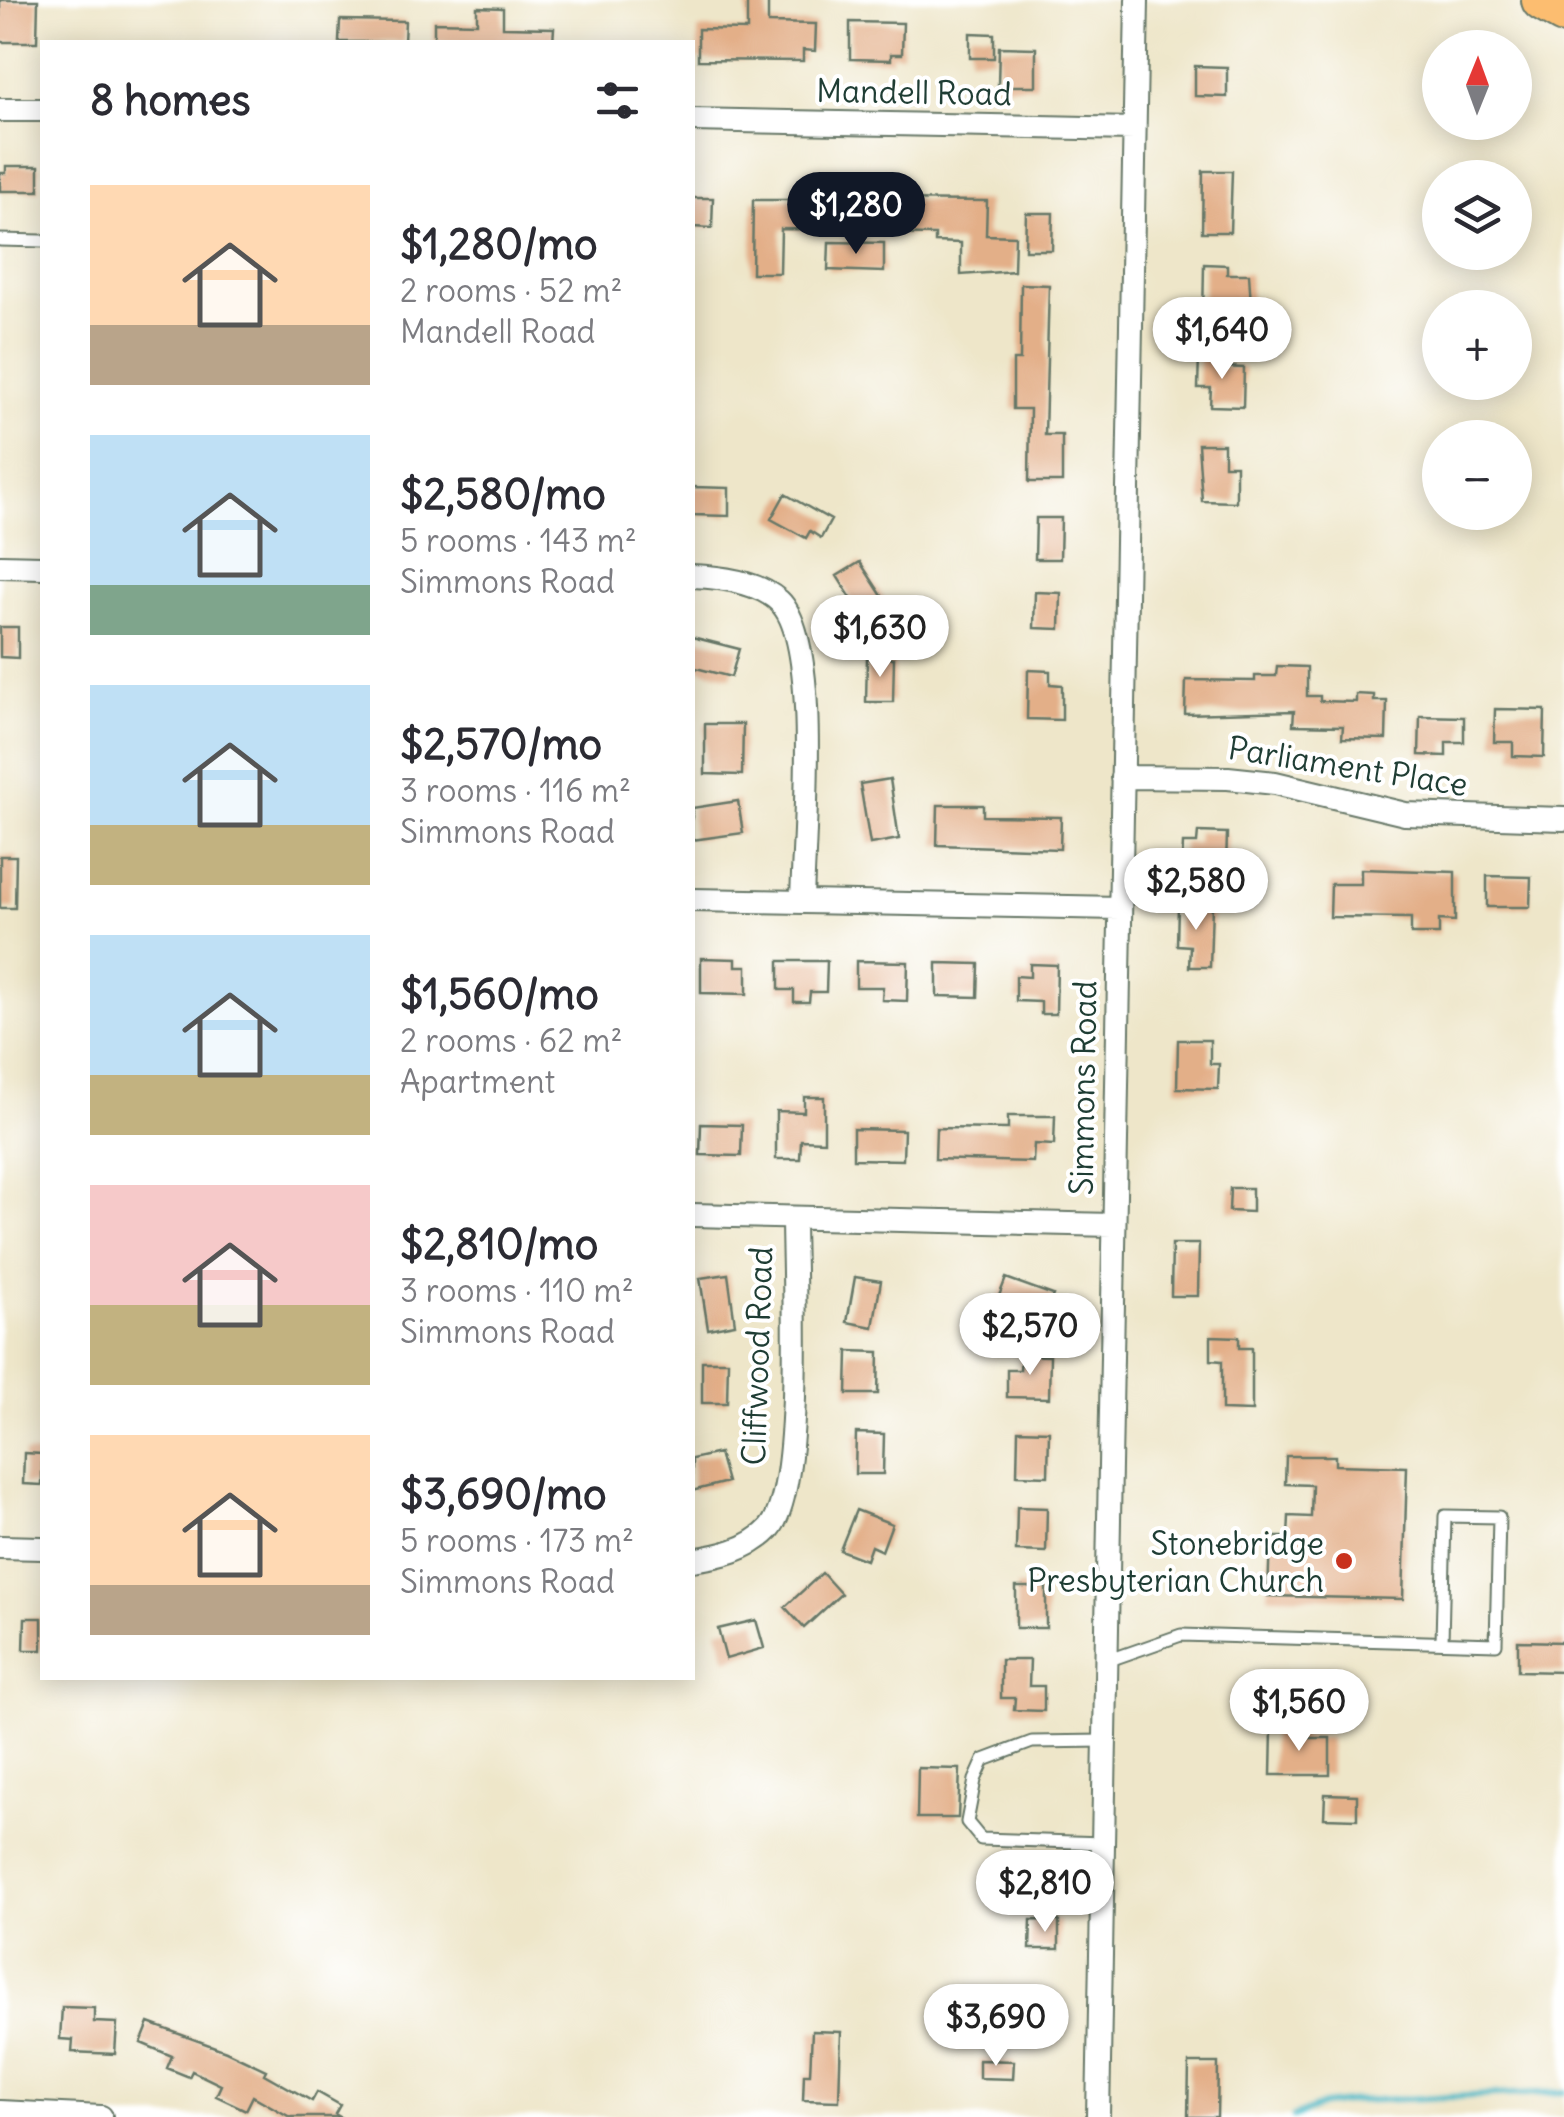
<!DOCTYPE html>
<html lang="en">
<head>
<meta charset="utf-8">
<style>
	body { margin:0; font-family:Delius,sans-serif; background:#f7f7f7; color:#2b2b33; height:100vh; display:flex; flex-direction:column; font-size:38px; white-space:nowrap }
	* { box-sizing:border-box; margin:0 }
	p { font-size:32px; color:#7c7c81 }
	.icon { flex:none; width:55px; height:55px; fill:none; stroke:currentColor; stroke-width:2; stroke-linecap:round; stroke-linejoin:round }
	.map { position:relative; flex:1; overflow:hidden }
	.drawer { position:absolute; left:40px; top:40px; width:655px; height:1640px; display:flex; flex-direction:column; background:#fff; border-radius:0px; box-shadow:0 5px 25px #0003 }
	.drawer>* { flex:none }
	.needle { width:65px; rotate:1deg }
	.fabs { position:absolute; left:1422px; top:30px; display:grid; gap:20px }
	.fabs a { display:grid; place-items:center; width:110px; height:110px; border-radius:50%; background:#fff; box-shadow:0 5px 25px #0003; font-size:50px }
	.price { position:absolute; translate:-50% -85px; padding:0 22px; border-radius:35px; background:#fff; color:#222; font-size:32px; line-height:65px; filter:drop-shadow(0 2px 5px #0008) }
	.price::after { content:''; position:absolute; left:50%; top:60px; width:30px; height:22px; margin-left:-15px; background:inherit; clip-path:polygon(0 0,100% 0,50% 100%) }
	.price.current { background:#111827; color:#fff }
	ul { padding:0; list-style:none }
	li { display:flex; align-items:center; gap:30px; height:250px; padding:0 50px }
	li span { display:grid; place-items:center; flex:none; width:280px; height:200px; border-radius:0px; color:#555 }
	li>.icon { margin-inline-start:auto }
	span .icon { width:120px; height:120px; fill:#fffc; stroke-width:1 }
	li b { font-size:42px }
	h2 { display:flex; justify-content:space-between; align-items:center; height:120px; padding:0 50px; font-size:42px }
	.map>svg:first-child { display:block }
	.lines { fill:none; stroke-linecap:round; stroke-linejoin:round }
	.stream { stroke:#4bb8c5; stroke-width:6 }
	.building { fill:#e3af88 }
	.service-casing { stroke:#677868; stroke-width:15 }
	.minor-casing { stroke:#677868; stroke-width:26 }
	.motorway-casing { stroke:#677868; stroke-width:46 }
	.service { stroke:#fff; stroke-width:11 }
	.minor { stroke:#fff; stroke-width:22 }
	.motorway { stroke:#fcbd6f; stroke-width:42 }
	.poi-dot { fill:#c8321e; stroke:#fff; stroke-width:4 }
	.labels { text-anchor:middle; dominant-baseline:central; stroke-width:8; stroke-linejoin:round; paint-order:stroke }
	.street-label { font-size:32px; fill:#1f3d34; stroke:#fff }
	.poi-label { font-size:32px; fill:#1f3d34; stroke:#fff; text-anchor:end }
</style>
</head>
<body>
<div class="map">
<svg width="1564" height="2117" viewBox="0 0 1564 2117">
	<rect width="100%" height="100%" fill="#fff"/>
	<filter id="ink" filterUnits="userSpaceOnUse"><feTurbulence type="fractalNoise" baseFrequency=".01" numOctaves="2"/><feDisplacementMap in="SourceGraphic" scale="20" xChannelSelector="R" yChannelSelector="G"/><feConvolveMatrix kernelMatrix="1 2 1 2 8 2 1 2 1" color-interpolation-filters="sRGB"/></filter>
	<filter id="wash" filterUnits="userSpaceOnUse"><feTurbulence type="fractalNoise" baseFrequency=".0048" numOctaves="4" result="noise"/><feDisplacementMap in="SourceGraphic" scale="40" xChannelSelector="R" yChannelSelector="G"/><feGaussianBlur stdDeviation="2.25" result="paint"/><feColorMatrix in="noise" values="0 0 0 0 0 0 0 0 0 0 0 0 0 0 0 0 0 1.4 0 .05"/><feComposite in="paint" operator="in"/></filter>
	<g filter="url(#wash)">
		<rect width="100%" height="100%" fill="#eee6c9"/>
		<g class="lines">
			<path class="stream" d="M1293 2117 1323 2105 1355 2101 1564 2092"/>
		</g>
		<g id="blocks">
			<path class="building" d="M0 0H38L37 42H0Z
				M747 0H768V23L816 24 815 51 803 50V61L698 60V29L747 30Z
				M477 7 503 8V27L554 28 553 42H434V22L477 23Z
				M340 20 405 21 404 42H339Z
				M850 22 903 23 902 54H891V60L850 59Z
				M970 33 994 34V58H970Z
				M999 47 1036 48V86H998Z
				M1195 66 1227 67V97L1195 96Z
				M6 166H39V191H0V173H6Z
				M1203 171H1232L1230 232H1202Z
				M692 198H713L712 228 692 227Z
				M753 200H842L841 230 781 229 780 273H752Z
				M880 200 987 201 986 235 1015 236 1014 271 961 275V243L935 242V235L879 234Z
				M1026 213H1053L1052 250H1025Z
				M829 242 884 243V272L828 270Z
				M1204 264 1227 265V274H1249L1252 320 1203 319Z
				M1021 284 1049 285 1045 435H1062V482H1029L1030 409H1013V360H1020Z
				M1199 356 1223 357V367L1244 368 1243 407 1210 406 1211 388H1198Z
				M1198 444H1224V465H1236V502L1202 501Z
				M692 487 729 488V516L692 515Z
				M785 494 831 520 821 538 810 531 806 538 771 519Z
				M1036 518H1061L1060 559H1035Z
				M860 562 884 599 861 614 837 576Z
				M1035 592 1061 593 1060 629 1034 628Z
				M0 627H18V658L0 657Z
				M692 637 739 649 731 677 692 667Z
				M867 658H894L893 702H866Z
				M1277 666 1307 667V696H1320V701L1356 702V694L1374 695V701H1387L1386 739 1342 738 1343 726 1293 725 1294 711 1185 714 1186 680 1255 681V676H1276Z
				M1028 670 1050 671V684L1062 685V720L1027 719Z
				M1495 709 1545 710 1544 757 1513 756V742H1494Z
				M1420 716 1464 717V742H1446V756L1419 755Z
				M705 724H743L742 775 705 774Z
				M890 779 899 839 870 844 860 784Z
				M738 801 743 833 692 840V808Z
				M938 805H983V816L1061 817 1060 849 937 845Z
				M1198 832 1227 833 1226 868 1182 867 1183 843H1197Z
				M0 856H16L15 908H0Z
				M1361 869 1455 872V921L1439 920V934H1411V918L1330 917 1331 884H1361Z
				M1487 876 1531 877 1530 907H1487Z
				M1178 905H1212L1210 967H1189L1190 946 1177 945Z
				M701 958 736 959V966H747V994L701 993Z
				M779 961H827L826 992H810L809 1002H794V990H779Z
				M856 961 908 962 907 1001 882 1000 883 987H856Z
				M937 963 979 964 978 997 937 996Z
				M1030 964 1057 965 1056 1014H1041V1002L1016 1001V976L1030 977Z
				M1178 1040H1210V1064H1219L1218 1089 1177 1088Z
				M804 1097H824V1141L801 1140 800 1159H776V1111L804 1112Z
				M1008 1116H1055L1054 1145 1034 1144 1033 1162 935 1159 936 1128 1008 1129Z
				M701 1124 742 1125 741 1156 700 1155Z
				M853 1129 904 1130 903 1160 853 1159Z
				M1230 1188H1252V1212L1229 1211Z
				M1172 1244H1199L1198 1296H1171Z
				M728 1274 735 1324 708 1329 700 1278Z
				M855 1277 881 1281 873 1327 847 1322Z
				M1006 1278 1053 1295 1042 1323 995 1306Z
				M1211 1336 1239 1337V1348H1252V1411L1222 1410V1361L1211 1360Z
				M848 1351 879 1352 878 1394H847Z
				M1021 1355 1050 1356 1049 1398 1007 1397V1370H1020Z
				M702 1361H728L727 1403H702Z
				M1018 1430 1049 1431 1048 1476 1017 1475Z
				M856 1433 884 1434 883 1474H855Z
				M24 1453 42 1454V1485L23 1484Z
				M719 1453 727 1482 692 1491V1459Z
				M1286 1456H1335V1465L1407 1467 1403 1599 1268 1596 1270 1537H1288L1289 1516 1311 1517 1312 1485 1285 1484Z
				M1017 1507 1047 1508 1046 1552 1016 1551Z
				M856 1510 892 1524 882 1551 871 1546 866 1560 840 1550Z
				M822 1573 841 1594 804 1628 785 1607Z
				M1016 1587H1046V1628H1016Z
				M25 1618H42V1650H24Z
				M756 1620 764 1648 726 1659 718 1629Z
				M1518 1641 1564 1642V1672L1518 1671Z
				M1001 1660H1030L1029 1686H1044V1711L1014 1710 1015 1698H1001Z
				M1272 1729H1302V1738H1330V1775H1271Z
				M918 1768 960 1769 958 1818H917Z
				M1325 1794 1357 1795V1819L1324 1818Z
				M1031 1920 1059 1921V1949H1030Z
				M62 2007 94 2008V2022L117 2023 115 2054 72 2052 73 2040 60 2039Z
				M149 2023 226 2051 266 2070 264 2074 312 2101 317 2092 340 2105 335 2114 340 2117H290L253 2096 246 2110 216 2096 221 2085 192 2071 189 2077 167 2068 172 2056 141 2043Z
				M812 2031 841 2032 839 2101 803 2100 804 2074H810Z
				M979 2060 1014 2061 1013 2079 979 2078Z
				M1189 2063H1218L1217 2117H1188Z"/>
		</g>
	</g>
	<g filter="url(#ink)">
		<use href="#blocks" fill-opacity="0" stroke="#677868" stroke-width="2.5"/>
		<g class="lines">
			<defs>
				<path id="service" d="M0 240 42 241
					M1104 1662 1181 1635 1496 1644 1499 1517 1445 1516 1442 1642
					M1103 1843 981 1839 967 1822 975 1780 984 1760 1032 1742 1105 1741"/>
				<path id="minor" d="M0 110H42
					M692 120 1134 129
					M0 566 42 567
					M692 576C720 577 758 582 779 601 822 641 803 840 802 902
					M1122 777 1228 778 1275 783 1405 814 1564 819
					M692 900 1119 908
					M692 1215 1113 1225
					M0 1547 42 1548
					M692 1560C720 1556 749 1550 769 1529 805 1489 793 1278 793 1218
					M0 2112 101 2117
					M1098 2117 1137 0"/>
				<path id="motorway" d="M1543 0 1564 12"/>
			</defs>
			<use href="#service" class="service-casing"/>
			<use href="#minor" class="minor-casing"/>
			<use href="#motorway" class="motorway-casing"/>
			<use href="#service" class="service"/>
			<use href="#minor" class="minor"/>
			<use href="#motorway" class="motorway"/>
		</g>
	</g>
	<circle class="poi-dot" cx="1344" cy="1561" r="10"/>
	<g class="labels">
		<g class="street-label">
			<text transform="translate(914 92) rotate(1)">Mandell Road</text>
			<text transform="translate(1348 766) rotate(9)">Parliament Place</text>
			<text transform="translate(1083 1088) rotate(-89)">Simmons Road</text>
			<text transform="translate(757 1356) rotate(-88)">Cliffwood Road</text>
		</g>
		<g class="poi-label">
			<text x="1324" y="1543">Stonebridge<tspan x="1324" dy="37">Presbyterian Church</tspan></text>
		</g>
	</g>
</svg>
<div class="fabs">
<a><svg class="needle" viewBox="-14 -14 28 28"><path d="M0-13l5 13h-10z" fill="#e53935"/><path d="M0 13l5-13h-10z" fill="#7c7c81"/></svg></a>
<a><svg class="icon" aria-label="layers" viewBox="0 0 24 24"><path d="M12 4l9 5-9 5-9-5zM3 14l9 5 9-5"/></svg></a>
<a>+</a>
<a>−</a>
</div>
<b class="price current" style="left:856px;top:257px">$1,280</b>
<b class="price" style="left:1222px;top:382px">$1,640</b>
<b class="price" style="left:880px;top:680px">$1,630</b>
<b class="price" style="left:1196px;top:933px">$2,580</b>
<b class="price" style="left:1030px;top:1378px">$2,570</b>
<b class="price" style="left:1299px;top:1754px">$1,560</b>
<b class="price" style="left:1045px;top:1935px">$2,810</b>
<b class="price" style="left:996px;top:2069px">$3,690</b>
<section class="drawer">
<h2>8 homes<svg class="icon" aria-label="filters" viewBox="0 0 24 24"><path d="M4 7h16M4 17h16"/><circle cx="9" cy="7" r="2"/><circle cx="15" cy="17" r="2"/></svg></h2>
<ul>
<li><span style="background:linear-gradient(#ffd9b3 70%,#b9a48a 0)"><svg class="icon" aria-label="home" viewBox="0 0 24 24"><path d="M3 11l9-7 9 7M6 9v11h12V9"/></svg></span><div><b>$1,280/mo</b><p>2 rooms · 52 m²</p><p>Mandell Road</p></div></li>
<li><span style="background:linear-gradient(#bfe0f5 75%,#7fa58c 0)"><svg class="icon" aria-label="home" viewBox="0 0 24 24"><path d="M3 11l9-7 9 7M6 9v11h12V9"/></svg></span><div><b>$2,580/mo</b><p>5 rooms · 143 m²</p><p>Simmons Road</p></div></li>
<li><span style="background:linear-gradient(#bfe0f5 70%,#c2b280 0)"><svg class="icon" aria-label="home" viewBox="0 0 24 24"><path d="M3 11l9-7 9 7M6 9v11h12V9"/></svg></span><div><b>$2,570/mo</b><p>3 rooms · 116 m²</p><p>Simmons Road</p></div></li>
<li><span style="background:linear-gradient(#bfe0f5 70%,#c2b280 0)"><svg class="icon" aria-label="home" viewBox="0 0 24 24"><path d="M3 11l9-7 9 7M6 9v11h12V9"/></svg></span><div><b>$1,560/mo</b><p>2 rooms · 62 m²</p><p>Apartment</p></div></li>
<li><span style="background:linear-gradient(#f6c9c9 60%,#c2b280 0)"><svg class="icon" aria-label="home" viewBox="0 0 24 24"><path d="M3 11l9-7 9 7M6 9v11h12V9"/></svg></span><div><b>$2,810/mo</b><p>3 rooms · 110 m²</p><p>Simmons Road</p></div></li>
<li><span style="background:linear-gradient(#ffd9b3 75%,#b9a48a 0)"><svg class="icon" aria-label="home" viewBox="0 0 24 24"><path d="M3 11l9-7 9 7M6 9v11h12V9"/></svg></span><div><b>$3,690/mo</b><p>5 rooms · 173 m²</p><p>Simmons Road</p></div></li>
</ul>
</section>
</div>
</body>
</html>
